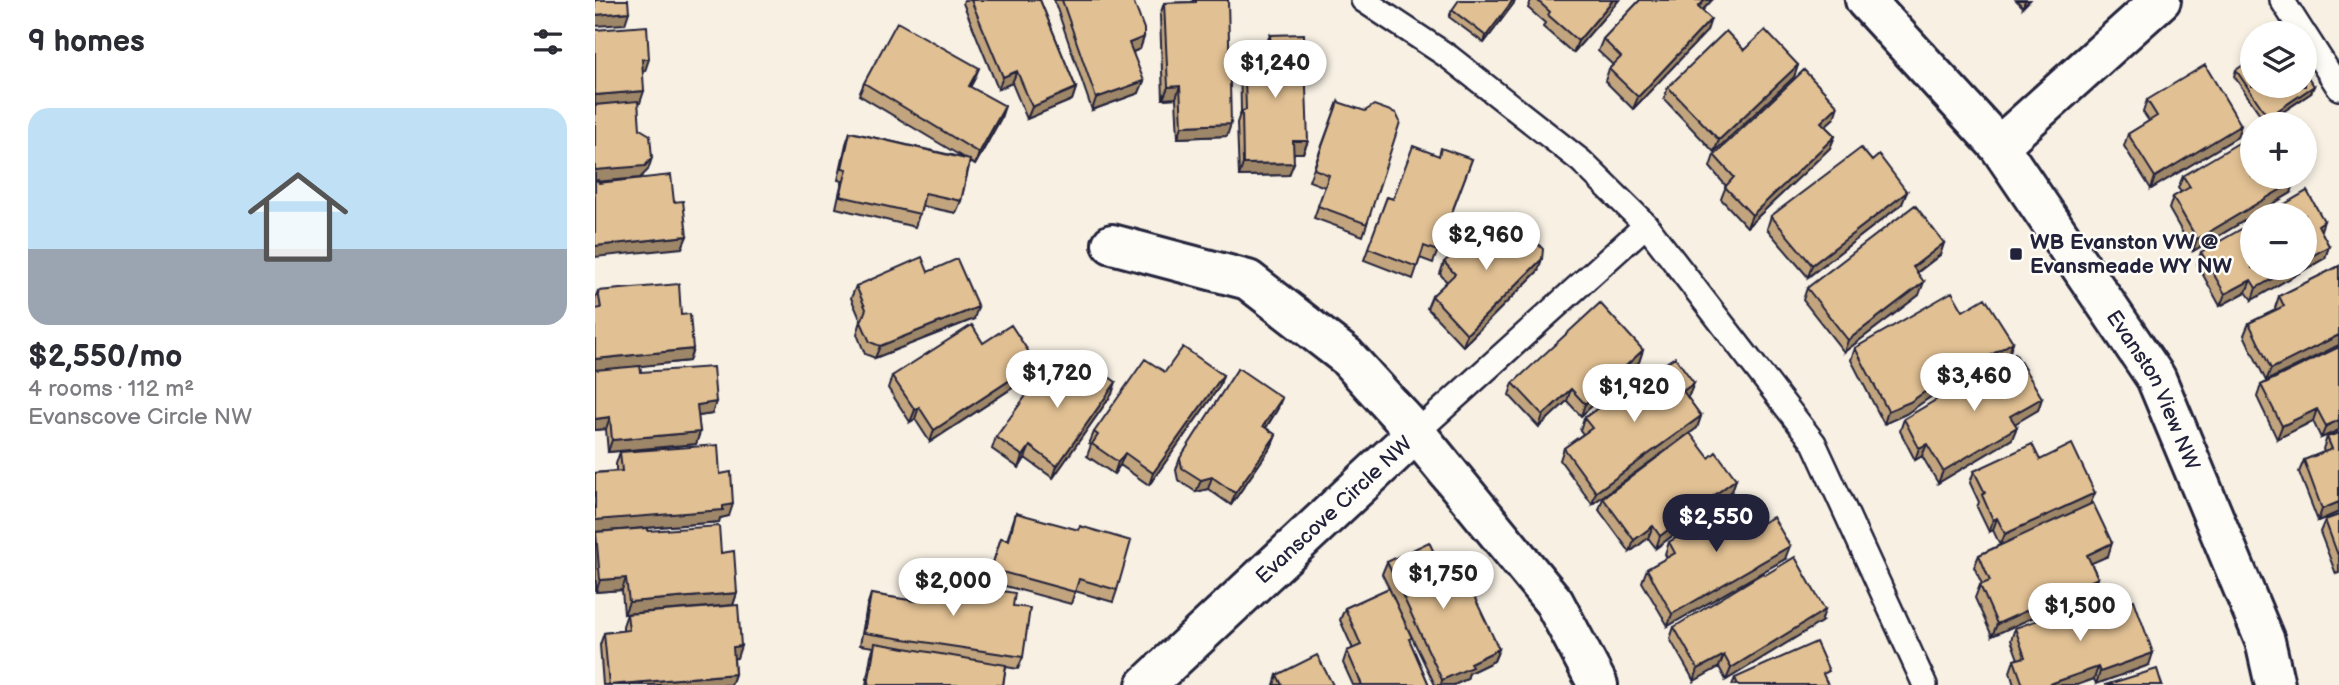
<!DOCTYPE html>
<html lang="en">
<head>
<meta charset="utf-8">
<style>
	body { margin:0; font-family:"Balsamiq Sans",sans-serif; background:#f2f2f3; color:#2b2b33; height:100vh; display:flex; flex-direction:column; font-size:26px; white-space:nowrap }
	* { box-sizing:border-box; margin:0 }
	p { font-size:23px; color:#7c7c81 }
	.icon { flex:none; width:38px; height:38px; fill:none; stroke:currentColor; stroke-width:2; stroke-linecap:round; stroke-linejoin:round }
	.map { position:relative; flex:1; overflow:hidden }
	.details { display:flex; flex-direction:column; background:#fff; width:595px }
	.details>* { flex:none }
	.tools { position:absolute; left:1645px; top:21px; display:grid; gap:14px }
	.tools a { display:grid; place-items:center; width:77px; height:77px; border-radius:50%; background:#fff; box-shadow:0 4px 10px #0003; font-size:35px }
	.price { position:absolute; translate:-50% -60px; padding:0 16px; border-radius:24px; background:#fff; color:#222; font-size:23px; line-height:46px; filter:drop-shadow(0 2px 4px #0008) }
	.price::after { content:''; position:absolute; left:50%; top:42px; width:21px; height:16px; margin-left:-10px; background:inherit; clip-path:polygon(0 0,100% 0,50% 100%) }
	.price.selected { background:#22223b; color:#fff }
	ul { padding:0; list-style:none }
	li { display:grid; align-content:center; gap:14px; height:371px; padding:0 28px }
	li span { display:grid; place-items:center; height:217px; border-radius:21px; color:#555 }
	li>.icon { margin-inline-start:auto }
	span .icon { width:126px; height:126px; fill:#fffc; stroke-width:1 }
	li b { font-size:30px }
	h2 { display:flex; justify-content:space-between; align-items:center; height:84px; padding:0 28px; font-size:30px }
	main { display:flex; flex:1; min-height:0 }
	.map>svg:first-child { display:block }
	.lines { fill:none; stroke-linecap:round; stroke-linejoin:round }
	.service-casing { stroke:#22223b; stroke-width:28 }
	.minor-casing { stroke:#22223b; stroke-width:44 }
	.tertiary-casing { stroke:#22223b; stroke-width:44 }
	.service { stroke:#fdfcf7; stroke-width:23 }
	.minor { stroke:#fdfcf7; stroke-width:38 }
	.tertiary { stroke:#fdfcf7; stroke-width:38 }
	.wall { fill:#c2a57e; stroke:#22223b; stroke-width:2 }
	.shaded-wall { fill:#9e8667; stroke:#22223b; stroke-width:2 }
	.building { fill:#e1c093; stroke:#22223b; stroke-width:2 }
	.poi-dot { fill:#22223b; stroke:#fdfcf7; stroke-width:2.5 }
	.labels { text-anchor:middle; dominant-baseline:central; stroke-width:5; stroke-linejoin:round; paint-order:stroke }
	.poi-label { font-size:21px; font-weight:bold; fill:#22223b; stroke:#fdfcf7; text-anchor:start }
	.street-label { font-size:21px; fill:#22223b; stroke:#fdfcf7 }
</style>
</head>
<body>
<main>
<section class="details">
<h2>9 homes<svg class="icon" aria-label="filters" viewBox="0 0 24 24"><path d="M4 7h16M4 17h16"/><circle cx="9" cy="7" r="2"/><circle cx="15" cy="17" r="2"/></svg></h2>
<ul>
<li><span style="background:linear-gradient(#bfe0f5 65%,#9aa5b1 0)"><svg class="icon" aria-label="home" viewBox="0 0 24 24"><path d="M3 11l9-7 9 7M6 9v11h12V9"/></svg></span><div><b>$2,550/mo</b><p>4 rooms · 112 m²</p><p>Evanscove Circle NW</p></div></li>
</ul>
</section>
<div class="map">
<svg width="1744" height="685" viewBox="0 0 1744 685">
	<rect width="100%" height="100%" fill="#f7f0e3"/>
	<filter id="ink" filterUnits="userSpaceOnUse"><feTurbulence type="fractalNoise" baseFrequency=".0143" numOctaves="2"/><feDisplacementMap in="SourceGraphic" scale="14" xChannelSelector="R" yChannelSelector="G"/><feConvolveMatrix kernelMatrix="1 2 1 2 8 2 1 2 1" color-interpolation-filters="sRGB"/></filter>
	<g filter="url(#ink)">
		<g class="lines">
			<defs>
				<path id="service" d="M768 0 854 57 986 161 1051 225 1219 443 1330 685
					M1687 0 1708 33
					M1710 35 1744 88
					M821 433 1051 225"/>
				<g id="minor">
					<path d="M1404 146 1566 0"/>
					<path d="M517 244 653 280 751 356 821 433 959 602 1003 685"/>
					<path id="s1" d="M551 685 821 433"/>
				</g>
				<g id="tertiary">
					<path id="s2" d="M1270 0 1404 146 1561 378 1670 641 1680 685"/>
				</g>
			</defs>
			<use href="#service" class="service-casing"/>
			<use href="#minor" class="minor-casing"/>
			<use href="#tertiary" class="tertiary-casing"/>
			<use href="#service" class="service"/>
			<use href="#minor" class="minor"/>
			<use href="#tertiary" class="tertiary"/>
		</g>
		<path class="wall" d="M369 0H445L481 88 477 100 432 119 417 83 403 89 368 3Z
			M459 0H538L549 37 545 49 538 52 544 93 497 110Z
			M598 0H633L632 136 583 138 581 98 568 99 565 15 569 3 597 2Z
			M936 0H1024L978 53 948 27 950 23 933 8Z
			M1045 0H1117L1107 11 1112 31 1038 109 1010 81 1014 69 1018 65 1003 51 1008 39Z
			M1421 0H1435L1428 7Z
			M919 3 889 43 854 17 857 10Z
			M675 35 713 141 708 153H699L694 175 644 176 642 123 646 111 645 59 649 47H670Z
			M1149 50 1203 65 1199 77 1119 152 1069 99 1073 87Z
			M1641 70 1716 93 1671 123 1639 76Z
			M379 80 375 87 406 118 380 165 375 162 366 201 361 213 327 206 320 227 241 208 247 181 243 180 251 144 255 132 369 158 264 95 269 83Z
			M1552 100 1646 125 1642 137 1556 189 1529 146 1533 134 1554 121 1548 112Z
			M743 102 772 224 768 236 719 218 730 187 714 181Z
			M1239 118 1230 126 1240 136 1235 148 1152 227 1126 199 1131 186 1115 167 1119 155Z
			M843 156 877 159 838 263 825 258 818 279 769 260 792 197 798 199Z
			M1277 161 1307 204 1213 277 1172 229 1176 216Z
			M1588 176 1696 193 1598 251 1574 209 1578 197 1586 192 1583 188Z
			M1726 231 1734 246 1730 258 1657 300 1651 292 1625 306 1602 264 1606 252Z
			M1349 243 1345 255 1322 273 1324 295 1249 352 1208 300 1212 288Z
			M849 262 943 271 868 346 832 308 837 296 852 282 845 274Z
			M1744 266 1671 381 1649 335 1654 323 1681 310 1680 308 1684 296Z
			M333 272 379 319 280 358 270 354 262 334 266 321 256 298 261 286Z
			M3 291 86 315 98 349 94 361 21 368 46 372 117 414 103 416 105 432 101 444 13 452 11 429 0 430V298Z
			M1368 311 1418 342 1414 354 1356 388 1354 384 1311 414 1289 424 1256 360 1260 348Z
			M388 343 441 363 437 375 335 442 320 419 315 422 293 388 297 376Z
			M1744 347V430L1726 438 1718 421 1682 439 1662 397 1666 385Z
			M1048 350 1044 362 986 416 972 401 944 427 914 395 918 383Z
			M1063 368 1099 383 1094 395 1092 397 1106 416 1102 428 997 504 965 460 969 448 988 434 985 430 989 418Z
			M570 372 628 375 624 387 554 485 525 465 519 474 492 456 496 445 494 444 499 432Z
			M467 374 517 394 458 478 430 458 424 468 397 449 401 437Z
			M1447 398 1443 410 1419 423 1417 439 1343 483 1327 456 1320 460 1305 431 1309 419Z
			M682 410 671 428 681 435 676 447 636 505 613 489 601 492 583 480 581 470 585 458Z
			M1744 433V512L1723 521 1704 472 1709 460 1729 452 1728 449 1732 437Z
			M25 452 125 474 134 516 125 518 124 522 0 532V473L21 471V464Z
			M1114 458 1141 479 1137 491 1061 548 1053 538 1035 552 1004 510 1008 498Z
			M1445 460 1496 504 1513 556 1496 563 1503 578 1498 590 1397 636 1380 598 1385 585 1387 584 1379 567 1384 555 1405 545 1398 530 1394 532 1382 507 1384 502 1375 483 1379 471Z
			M421 513 522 590 518 602 480 591 476 604 392 581 406 538 412 540Z
			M1744 515V573L1741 574 1725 532 1730 520Z
			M53 531 126 553 142 593 138 605 29 614 27 590 1 592 0 535 1 532Z
			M1074 542 1190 559 1073 626 1047 582 1052 569 1072 558 1070 554Z
			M792 562 851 578 904 649 899 661 874 673 872 679 859 685H840L796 594 815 642 834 685H758L748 663 752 651 758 649 745 620 750 608 794 588 787 574Z
			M324 578 418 606 428 657 423 669 411 667 408 685H271L276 655 279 647 265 645 272 606 276 594 318 601 320 591Z
			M1505 612 1554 665 1501 684 1499 679 1482 685H1419L1415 672 1419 660 1423 659 1416 640 1420 628Z
			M32 614 142 658H139L140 674 136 685H8L5 645 9 633 28 631V626Z
			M1226 622 1131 680 1124 667 1099 681 1075 639 1079 627Z
			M682 675 738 685H679Z
			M1140 678 1231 680 1233 685H1137Z"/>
		<path class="shaded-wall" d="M918 0H920L919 3 889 43 891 36Z
			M1018 0H1024L978 53 983 41Z
			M1110 0H1117L1099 19 1103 7Z
			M1430 0H1435L1428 7Z
			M34 12 30 24 0 26V15Z
			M1116 19 1112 31 1038 109 1043 97Z
			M549 37 545 49 530 55 534 43Z
			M47 59H54L50 71H43Z
			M1203 65 1199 77 1119 152 1124 140Z
			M384 68 379 80 369 98 374 86Z
			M422 71 417 83 403 89 408 77Z
			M549 81 544 93 497 110 501 98Z
			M585 86 581 98 568 99 573 87Z
			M1719 86 1716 93 1671 123 1673 117Z
			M481 88 477 100 432 119 437 107Z
			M49 91 45 103 0 106V95Z
			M410 106 406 118 380 165 384 153Z
			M1243 106 1239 118 1221 134 1226 122Z
			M636 124 632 136 583 138 587 126Z
			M1646 125 1642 137 1556 189 1560 177Z
			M1240 136 1235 148 1152 227 1157 215Z
			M698 141H713L708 153H694Z
			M57 158 53 170 45 178 0 182V170Z
			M699 163 694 175 644 176 648 164Z
			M1700 181 1696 193 1598 251 1602 239Z
			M1312 192 1307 204 1213 277 1217 265Z
			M1729 221 1725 233 1723 225Z
			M92 236 87 248 0 257V246Z
			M1349 243 1345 255 1313 279 1318 267Z
			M1734 246 1730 258 1657 300 1661 288 1696 268H1710V260Z
			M947 259 943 271 868 346 872 334Z
			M1656 280 1651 292 1625 306 1630 294Z
			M1329 282 1324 295 1249 352 1253 340Z
			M383 307 379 319 280 358 285 346Z
			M1744 335V345L1671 381 1676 369Z
			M1418 342 1414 354 1356 388 1360 376Z
			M98 349 94 361 0 371V359Z
			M1048 350 1044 362 986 416 990 404Z
			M441 363 437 375 335 442 339 430Z
			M1359 372 1354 384 1311 414 1289 424 1293 411Z
			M628 375 624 387 554 485 558 473Z
			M521 382 517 394 458 478 462 466Z
			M1099 383 1094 395 1084 403 1088 391Z
			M976 389 972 401 944 427 948 415Z
			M687 398 682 410 664 438 668 426Z
			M1447 398 1443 410 1411 429 1415 416Z
			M121 402 117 414 97 417 102 405Z
			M324 407 320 419 315 422 320 410Z
			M1722 409 1718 421 1682 439 1687 426Z
			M1106 416 1102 428 997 504 1001 492Z
			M15 417 11 429 0 430V419Z
			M1744 420V430L1726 438 1731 426Z
			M1422 427 1417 439 1343 483 1348 471Z
			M105 432 101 444 13 452 17 440Z
			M681 435 676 447 636 505 640 493Z
			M1332 444 1327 456 1320 460 1324 448Z
			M435 446 430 458 424 468 428 456Z
			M530 453 525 465 519 474 523 462Z
			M617 477 613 489 601 492 606 480Z
			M1141 479 1137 491 1061 548 1065 536Z
			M1500 493 1495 505 1405 546 1410 534Z
			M1744 502V512L1723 521 1727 509Z
			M138 504 134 516 125 518 124 522 0 532V520Z
			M1402 518 1398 530 1394 532 1398 520Z
			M1058 526 1053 538 1035 552 1039 540Z
			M1517 543 1513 556 1488 567 1492 555Z
			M1195 546 1190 559 1073 626 1077 614Z
			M31 578 27 590 1 592 5 580Z
			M1503 578 1498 590 1397 636 1402 624Z
			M142 593 138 605 29 614 34 602Z
			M1230 610 1226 622 1131 680 1136 668Z
			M146 646 142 658 134 659 138 647Z
			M904 649 899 661 874 673 872 679 859 685H846L847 680 875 663Z
			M1558 653 1554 665 1501 684 1505 672Z
			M1129 655 1124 667 1099 681 1103 669Z
			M1503 667 1499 679 1482 685H1452Z
			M140 674 136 685H14Z"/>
		<path class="building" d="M0 0H33L34 12 0 15Z
			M376 0H445L481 88 437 107 422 71 408 77Z
			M467 0H538L549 29V37L534 43 549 81 501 98Z
			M601 0H633L636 124 587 126 585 86 573 87 569 3 601 2Z
			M864 0H918L891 36 857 10Z
			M942 0H1018L983 41 953 15 955 12Z
			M1045 0H1110L1103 7 1116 19 1043 97 1014 69 1026 57 1008 39Z
			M302 22 384 68 374 86 410 106 384 153 269 83Z
			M52 26 54 59H47L49 91 0 95V30Z
			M1170 30 1203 65 1124 140 1073 87 1131 31 1149 50Z
			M709 34 713 141H698L699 163 648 164 647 111 651 110 649 47 676 46 675 35Z
			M1657 59V86H1710V73L1719 86 1673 117 1641 70Z
			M1610 65 1646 125 1560 177 1533 134 1562 116 1552 100Z
			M1209 70 1243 106 1226 122 1240 136 1157 215 1130 187 1139 177 1119 155Z
			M43 101 45 129 55 135 57 158 50 166 0 170V105Z
			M743 102 770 111 779 105 801 113 805 122 772 224 723 206 734 175 719 169Z
			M255 132 375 160 366 201 330 193 325 214 245 196 252 169 247 168Z
			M1657 135V177H1698L1700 181 1602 239 1578 197 1595 187 1588 176Z
			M818 146 844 156 846 148 877 159 842 251 829 246 822 267 773 248 792 197 798 199Z
			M1266 148 1277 161 1284 155 1312 192 1217 265 1176 216Z
			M76 175 79 202 88 201 92 236 0 246V181L3 180 4 183Z
			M1712 191 1729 221 1723 225 1734 246 1710 260V215H1671Z
			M1320 205 1349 243 1318 267 1329 282 1253 340 1212 288Z
			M902 213 920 233H932L948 249 947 259 872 334 837 296 860 274 849 262Z
			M1657 223V268H1696L1661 288 1656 280 1630 294 1606 252Z
			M327 257 333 272 362 259 383 307 285 346 275 342 266 322 271 309 261 286Z
			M1744 266V335L1676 369 1654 323 1689 306 1684 296Z
			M84 284 86 315 95 314 98 349 0 359V309L6 308 3 291Z
			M1357 292 1368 311 1390 298 1418 342 1360 376 1359 372 1315 402 1293 411 1260 348Z
			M1005 303 1048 350 990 404 976 389 948 415 918 383Z
			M377 325 388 343 416 325 441 363 339 430 324 407 320 410 297 376Z
			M588 347 628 375 558 473 530 453 523 462 497 444 503 435 499 432 550 359 570 372Z
			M1744 347V420L1731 426 1722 409 1687 426 1666 385Z
			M1420 353 1447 398 1415 416 1422 427 1348 471 1332 444 1324 448 1309 419Z
			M481 354 521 382 462 466 435 446 428 456 401 437 454 364 467 374Z
			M1080 357 1099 383 1088 391 1106 416 1001 492 969 448 997 428 989 418 1062 366 1063 368Z
			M45 366 46 372 118 367 121 402 102 405 105 432 17 440 15 417 0 419V370Z
			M643 368 687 398 668 426 681 435 640 493 617 477 606 480 587 468 585 458Z
			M1095 433 1114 458 1121 452 1141 479 1065 536 1058 526 1039 540 1008 498Z
			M1744 433V502L1727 509 1709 460 1737 449 1732 437Z
			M1437 444 1445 460 1477 444 1500 493 1410 534 1402 518 1398 520 1387 495 1390 493 1379 471Z
			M123 445 125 474 136 472 138 504 128 506V510L0 520V473L27 471 25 452Z
			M1152 497 1167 523 1178 517 1195 546 1077 614 1052 569 1080 553 1074 542Z
			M1498 503 1517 543 1492 555 1503 578 1402 624 1385 585 1395 581 1384 555Z
			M421 513 484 530 485 526 536 541 522 590 484 579 480 592 396 569 406 538 414 540Z
			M1744 515V558L1730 520Z
			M124 526 126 553 139 551 142 593 34 602 31 578 5 580 1 532 53 528V531Z
			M834 542 851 578 867 571 904 649 875 663 877 667 847 680 792 562Z
			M1200 557 1230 610 1136 668 1129 655 1103 669 1079 627 1168 573 1170 575Z
			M324 578 420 593 418 606 435 608 428 657 269 633 276 594 321 601Z
			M794 588 817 638 814 639 834 685H767L752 651 766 645 750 608Z
			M1500 600 1505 612 1539 600 1558 653 1505 672 1503 667 1452 685H1428L1419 660 1430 657 1420 628Z
			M143 605 146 646 138 647 140 674 14 685 9 633 34 630 32 614Z
			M1221 642 1234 671 1228 674 1233 685H1143L1140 678Z
			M280 643 411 665 408 685H273Z
			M722 655 738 685H687L682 675Z
			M1562 669 1567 685H1510Z"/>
	</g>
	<rect class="poi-dot" x="1414" y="247" width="14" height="14" rx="3.5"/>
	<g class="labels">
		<g class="poi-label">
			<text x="1435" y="242">WB Evanston VW @<tspan x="1435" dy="24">Evansmeade WY NW</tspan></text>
		</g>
		<g class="street-label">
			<text stroke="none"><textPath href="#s2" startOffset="488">Evanston View NW</textPath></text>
			<text stroke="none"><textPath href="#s1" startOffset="257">Evanscove Circle NW</textPath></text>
		</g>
	</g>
</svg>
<div class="tools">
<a><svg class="icon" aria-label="layers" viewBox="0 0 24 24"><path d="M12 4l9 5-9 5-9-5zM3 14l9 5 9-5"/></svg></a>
<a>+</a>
<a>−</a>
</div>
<b class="price" style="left:680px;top:100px">$1,240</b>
<b class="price" style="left:891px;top:272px">$2,960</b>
<b class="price" style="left:462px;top:410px">$1,720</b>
<b class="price" style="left:1379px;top:413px">$3,460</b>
<b class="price" style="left:1039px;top:424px">$1,920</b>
<b class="price selected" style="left:1121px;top:554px">$2,550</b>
<b class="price" style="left:848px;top:611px">$1,750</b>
<b class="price" style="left:358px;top:618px">$2,000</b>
<b class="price" style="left:1485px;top:643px">$1,500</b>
</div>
</main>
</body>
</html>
